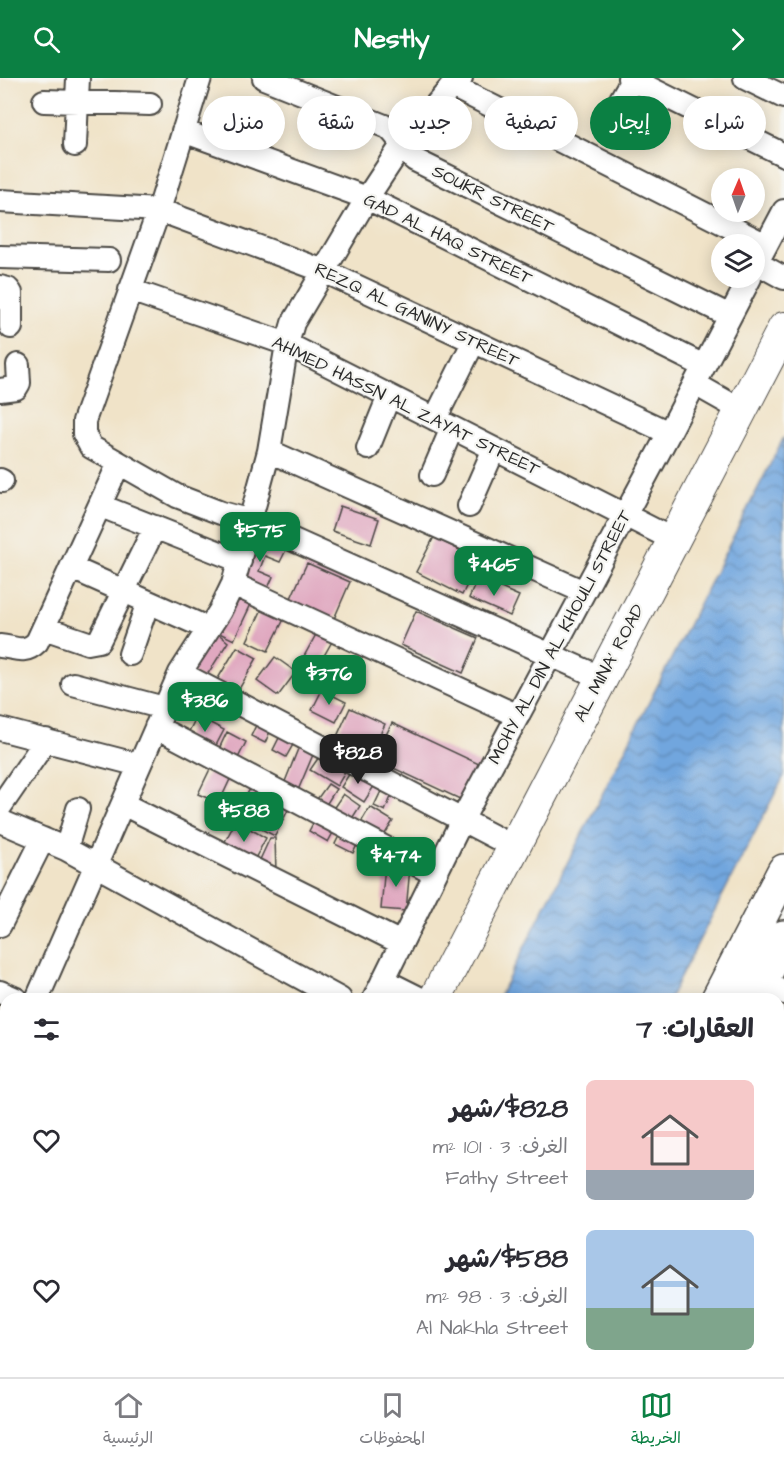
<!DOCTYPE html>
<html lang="ar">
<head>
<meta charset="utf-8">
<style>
	body { margin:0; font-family:"Architects Daughter","Playpen Sans Arabic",sans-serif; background:#f7f7f7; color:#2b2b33; direction:rtl; height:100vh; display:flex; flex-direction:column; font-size:22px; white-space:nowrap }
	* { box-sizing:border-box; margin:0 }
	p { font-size:20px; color:#7c7c81 }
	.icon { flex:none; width:33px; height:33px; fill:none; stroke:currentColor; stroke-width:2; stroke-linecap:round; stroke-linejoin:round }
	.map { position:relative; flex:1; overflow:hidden; direction:ltr }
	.details { position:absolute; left:0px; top:915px; width:784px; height:384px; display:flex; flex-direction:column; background:#fff; border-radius:18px 18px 0 0; box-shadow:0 3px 15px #0003; direction:rtl }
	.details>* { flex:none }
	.guide { position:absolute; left:18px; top:18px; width:748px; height:54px; direction:rtl; display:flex; gap:12px }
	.needle { width:39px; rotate:2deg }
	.fabs { position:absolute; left:711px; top:90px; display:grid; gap:12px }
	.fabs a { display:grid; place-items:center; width:54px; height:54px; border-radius:50%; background:#fff; box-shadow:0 3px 15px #0003; font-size:30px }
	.price { position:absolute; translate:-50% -51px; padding:0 14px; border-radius:12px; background:#0b8043; color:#fff; font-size:20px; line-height:39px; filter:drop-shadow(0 2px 3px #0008) }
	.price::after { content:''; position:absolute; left:50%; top:36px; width:18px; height:14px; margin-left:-9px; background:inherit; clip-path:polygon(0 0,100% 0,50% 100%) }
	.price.on { background:#222; color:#fff }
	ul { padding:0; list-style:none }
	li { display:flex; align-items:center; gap:18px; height:150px; padding:0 30px }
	li span { display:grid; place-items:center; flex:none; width:168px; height:120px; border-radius:9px; color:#555 }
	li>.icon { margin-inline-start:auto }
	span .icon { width:72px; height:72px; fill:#fffc; stroke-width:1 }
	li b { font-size:26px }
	h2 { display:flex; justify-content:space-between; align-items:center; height:72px; padding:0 30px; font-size:26px }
	.chip { padding:0 21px; border-radius:27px; background:#fff; box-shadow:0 3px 15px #0003; font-size:21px; line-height:54px }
	.chip.on { background:#0b8043; color:#fff }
	header { display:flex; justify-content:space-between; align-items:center; height:78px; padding:0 30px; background:#0b8043; color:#fff; font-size:27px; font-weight:700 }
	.tab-bar { display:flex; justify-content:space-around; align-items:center; height:84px; border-top:2px solid #e1e1e2; background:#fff; font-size:16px; color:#7c7c81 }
	.tab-bar a { display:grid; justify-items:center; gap:3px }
	.tab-bar .on { color:#0b8043 }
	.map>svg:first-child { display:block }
	.water { fill:url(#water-waves); stroke:#4e6884; stroke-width:1.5 }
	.building { fill:#e0a8c0 }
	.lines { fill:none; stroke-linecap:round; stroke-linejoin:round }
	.street-casing { stroke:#494743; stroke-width:26 }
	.secondary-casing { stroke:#494743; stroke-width:34 }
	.highway-casing { stroke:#494743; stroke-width:36 }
	.street { stroke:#fff; stroke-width:22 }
	.secondary { stroke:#fff; stroke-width:32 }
	.highway { stroke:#fff; stroke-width:33 }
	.labels { text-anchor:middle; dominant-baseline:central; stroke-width:4.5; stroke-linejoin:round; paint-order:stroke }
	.street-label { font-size:18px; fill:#2b2b2b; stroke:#f6f6f2 }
</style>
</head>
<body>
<header><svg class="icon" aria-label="forward" viewBox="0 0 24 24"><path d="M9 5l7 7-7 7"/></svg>Nestly<svg class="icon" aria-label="search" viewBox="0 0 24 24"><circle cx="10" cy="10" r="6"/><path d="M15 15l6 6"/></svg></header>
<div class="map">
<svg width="784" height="1299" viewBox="0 0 784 1299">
	<defs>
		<pattern id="water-waves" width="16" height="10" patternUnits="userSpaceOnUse" patternTransform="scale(1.5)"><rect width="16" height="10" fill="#71a6de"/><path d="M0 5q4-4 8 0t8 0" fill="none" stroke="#5d87b4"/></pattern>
	</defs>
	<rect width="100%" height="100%" fill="#f6f6f2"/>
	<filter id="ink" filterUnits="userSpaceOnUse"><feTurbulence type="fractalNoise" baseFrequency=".0167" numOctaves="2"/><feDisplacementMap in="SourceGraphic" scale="12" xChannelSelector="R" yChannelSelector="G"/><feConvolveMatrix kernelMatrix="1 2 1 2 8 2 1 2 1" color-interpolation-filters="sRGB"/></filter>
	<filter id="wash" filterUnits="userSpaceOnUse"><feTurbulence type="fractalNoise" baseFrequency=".008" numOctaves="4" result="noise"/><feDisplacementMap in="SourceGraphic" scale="24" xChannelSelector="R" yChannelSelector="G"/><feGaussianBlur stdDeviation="1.35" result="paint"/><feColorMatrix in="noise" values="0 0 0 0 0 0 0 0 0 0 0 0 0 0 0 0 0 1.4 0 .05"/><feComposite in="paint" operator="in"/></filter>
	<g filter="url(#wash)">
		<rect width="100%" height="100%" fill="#f0e3c8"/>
		<path class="water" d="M784 359V698L669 921H498Z
			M308 1293H477L474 1299H305Z"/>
		<g id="blocks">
			<path class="building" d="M340 428 379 441 371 466 332 453Z
				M434 459 479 482 462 517 416 494Z
				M256 460 286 472 280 484 265 478 259 493 273 499 267 512 239 500Z
				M307 485 350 504 330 550 286 531Z
				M478 500 519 518 510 538 469 520Z
				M233 515 252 524 234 562 215 553Z
				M263 529 285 539 268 573 247 563Z
				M416 533 478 560 463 595 401 567Z
				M319 551 334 560 317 590 302 582Z
				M215 553 228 564 204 602 188 592Z
				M237 569 257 580 235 618 214 607Z
				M275 579 296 594 278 618 257 603Z
				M183 599 233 624 223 644 173 619Z
				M322 612 346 624 336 644 312 632Z
				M350 630 385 646 368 681 334 665Z
				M197 638 224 652 213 673 186 659Z
				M258 643 272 649 265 665 251 658Z
				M392 645 479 686 462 722 374 681Z
				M227 654 246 664 236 684 217 675Z
				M281 656 295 663 286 679 273 672Z
				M300 666 315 672 296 717 282 711Z
				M321 676 347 691 337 708 310 692Z
				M212 687 232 697 219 725 198 716Z
				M353 690 376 705 364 724 341 709Z
				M328 706 336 711 324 730 315 724Z
				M383 709 393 714 385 733 374 728Z
				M250 711 269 722 257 744 237 733Z
				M343 716 360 728 348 747 330 735Z
				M272 724 288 732 275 758 259 750Z
				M370 729 393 743 380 764 357 751Z
				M317 738 336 749 328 764 309 753Z
				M236 743 266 760 252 786 222 769Z
				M341 754 359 763 353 775 335 766Z
				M270 760H275L276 794 258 786Z
				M385 787 410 789 406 833 381 831Z"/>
		</g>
	</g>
	<g filter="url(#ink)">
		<use href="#blocks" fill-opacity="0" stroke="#494743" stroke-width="1.5"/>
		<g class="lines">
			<defs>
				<path id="street" d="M200 0 159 132 84 343V356L91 369 177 418 221 435 251 443 602 600
					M264 0 387 49C400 58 403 73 415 82L730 238
					M629 0 784 77
					M745 0 784 19
					M452 8 766 167
					M44 23 150 26
					M616 30 632 2
					M183 53 367 120 704 288
					M75 67 78 0
					M0 123 159 132 324 193 669 355
					M0 179 109 182
					M757 185 784 200
					M754 190 784 133
					M0 209 8 211 11 215V249
					M130 212 287 266 674 462
					M695 306 741 332
					M0 312 16 310 19 305 18 287
					M435 341 474 263
					M368 370 389 318
					M269 373 584 514
					M432 397 452 350
					M0 402 2 403
					M101 428 240 483
					M469 428 494 371
					M72 490 207 550
					M233 506 518 638
					M44 550 88 565 99 563 155 449
					M0 568C15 569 24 577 37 564L119 385
					M130 576 148 524
					M180 595 514 769
					M73 606 164 630
					M156 649 435 796
					M0 651 139 687
					M123 726 401 865
					M0 729 46 662
					M0 743 66 771 340 921
					M66 771 78 731
					M0 847 43 761
					M383 902 421 921
					M761 902 784 915
					M0 914 16 921
					M37 921 180 595 220 533 233 506 269 373 287 266 293 245 367 120 402 67 452 8 461 0
					M374 921 462 742 669 355 750 200
					M0 970 6 973
					M0 1027 6 1030
					M0 1208 6 1145
					M0 1270 6 1273
					M51 1293 64 1299
					M185 1299 188 1293"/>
				<path id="secondary" d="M435 921 784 250
					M249 1299 252 1293"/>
				<path id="highway" d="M718 921 784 793
					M752 921 784 859
					M532 1299 535 1293
					M566 1299 569 1293"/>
			</defs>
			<use href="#street" class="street-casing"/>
			<use href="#secondary" class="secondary-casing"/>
			<use href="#highway" class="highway-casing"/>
			<use href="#street" class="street"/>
			<use href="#secondary" class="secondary"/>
			<use href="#highway" class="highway"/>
		</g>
	</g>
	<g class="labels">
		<g class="street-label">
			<text transform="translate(493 121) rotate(26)">SOUKR STREET</text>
			<text transform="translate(448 161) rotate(26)">GAD AL HAQ STREET</text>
			<text transform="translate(417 237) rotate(25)">REZQ AL GANINY STREET</text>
			<text transform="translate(406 328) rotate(26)">AHMED HASSN AL ZAYAT STREET</text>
			<text transform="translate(560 559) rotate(-62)">MOHY AL DIN AL KHOULI STREET</text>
			<text transform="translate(609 585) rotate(-62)">AL MINA' ROAD</text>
		</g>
	</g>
</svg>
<div class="fabs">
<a><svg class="needle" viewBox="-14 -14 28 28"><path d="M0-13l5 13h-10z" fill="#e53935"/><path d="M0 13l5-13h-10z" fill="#7c7c81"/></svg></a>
<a><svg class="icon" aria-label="layers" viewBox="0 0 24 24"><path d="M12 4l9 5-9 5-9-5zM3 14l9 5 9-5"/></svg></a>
</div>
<b class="price" style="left:260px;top:485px">$575</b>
<b class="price" style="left:494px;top:519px">$465</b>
<b class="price" style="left:329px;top:628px">$376</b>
<b class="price" style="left:205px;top:655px">$386</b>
<b class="price on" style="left:358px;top:707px">$828</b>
<b class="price" style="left:244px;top:765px">$588</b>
<b class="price" style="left:396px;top:810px">$474</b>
<div class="guide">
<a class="chip">شراء</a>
<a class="chip on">إيجار</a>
<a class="chip">تصفية</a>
<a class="chip">جديد</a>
<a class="chip">شقة</a>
<a class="chip">منزل</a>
</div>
<section class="details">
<h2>العقارات: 7<svg class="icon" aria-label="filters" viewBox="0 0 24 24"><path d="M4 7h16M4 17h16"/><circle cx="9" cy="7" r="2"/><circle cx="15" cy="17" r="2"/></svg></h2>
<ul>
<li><span style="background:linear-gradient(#f6c9c9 75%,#9aa5b1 0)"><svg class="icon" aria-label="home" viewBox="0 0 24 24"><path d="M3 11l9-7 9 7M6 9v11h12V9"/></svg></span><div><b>$828/شهر</b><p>الغرف: 3 · 101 m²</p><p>Fathy Street</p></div><svg class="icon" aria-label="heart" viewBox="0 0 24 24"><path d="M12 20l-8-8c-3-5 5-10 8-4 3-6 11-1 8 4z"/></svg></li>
<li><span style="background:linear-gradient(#a9c7e8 65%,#7fa58c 0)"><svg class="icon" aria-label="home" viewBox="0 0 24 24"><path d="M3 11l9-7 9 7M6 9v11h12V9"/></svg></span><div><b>$588/شهر</b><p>الغرف: 3 · 98 m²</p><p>Al Nakhla Street</p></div><svg class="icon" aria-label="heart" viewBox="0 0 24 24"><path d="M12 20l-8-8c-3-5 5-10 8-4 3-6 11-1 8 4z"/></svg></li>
</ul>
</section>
</div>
<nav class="tab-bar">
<a class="on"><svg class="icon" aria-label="map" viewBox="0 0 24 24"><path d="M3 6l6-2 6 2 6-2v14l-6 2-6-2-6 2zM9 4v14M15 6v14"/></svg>الخريطة</a>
<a><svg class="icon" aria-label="saved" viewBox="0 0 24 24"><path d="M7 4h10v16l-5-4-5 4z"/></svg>المحفوظات</a>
<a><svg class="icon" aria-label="home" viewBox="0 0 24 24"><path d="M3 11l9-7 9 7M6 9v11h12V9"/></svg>الرئيسية</a>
</nav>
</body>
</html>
